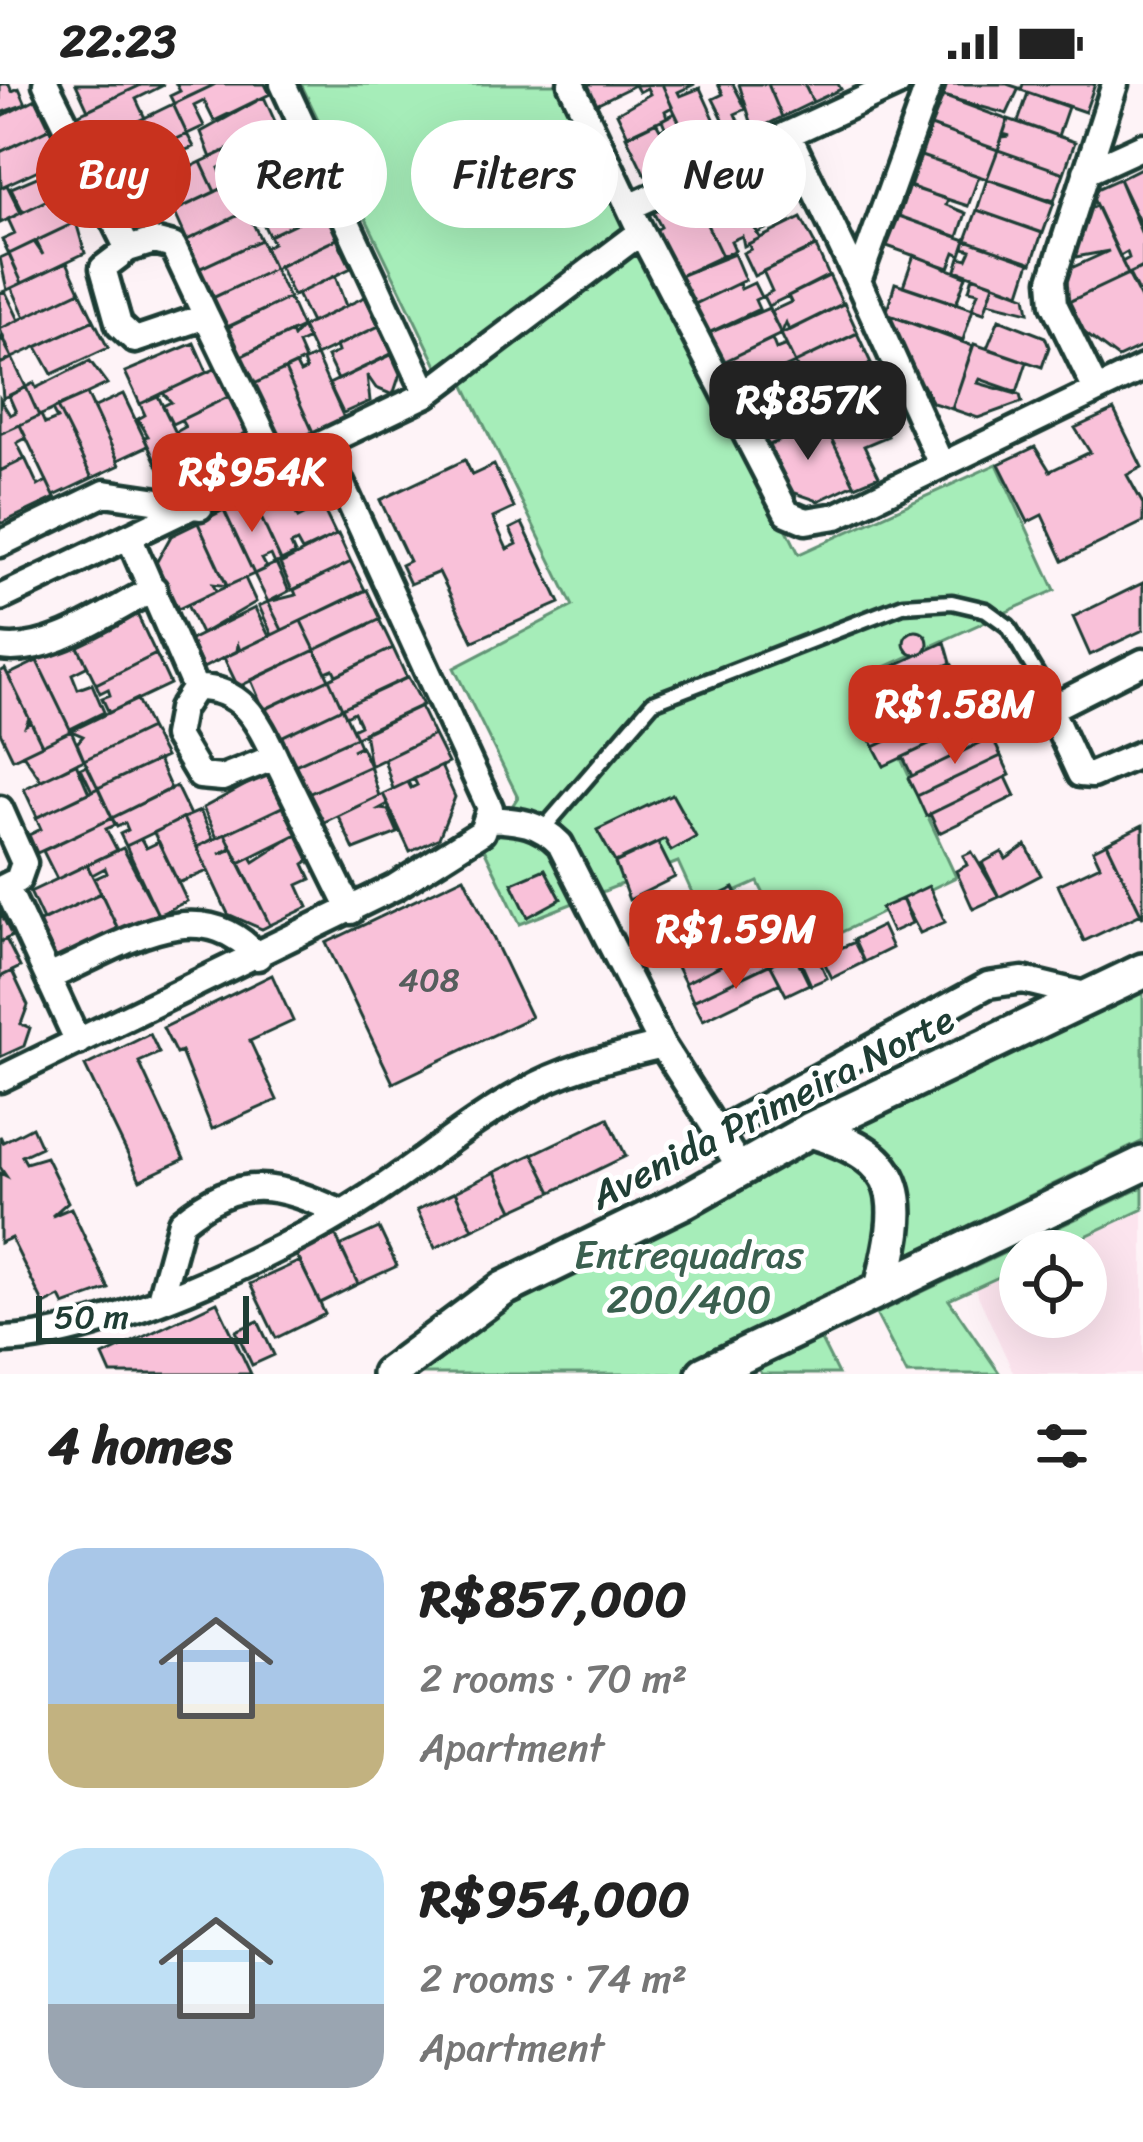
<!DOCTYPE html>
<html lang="en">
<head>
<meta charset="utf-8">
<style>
	body { margin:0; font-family:Sriracha,sans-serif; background:#f2f2f2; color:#222; height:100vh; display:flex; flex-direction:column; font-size:45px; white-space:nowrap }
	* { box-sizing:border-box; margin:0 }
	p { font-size:39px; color:#767676 }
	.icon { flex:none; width:66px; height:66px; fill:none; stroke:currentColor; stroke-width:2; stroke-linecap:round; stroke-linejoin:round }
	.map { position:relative; height:1290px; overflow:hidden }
	.sheet { display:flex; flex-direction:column; background:#fff; flex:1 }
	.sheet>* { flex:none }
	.top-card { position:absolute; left:36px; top:36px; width:1071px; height:108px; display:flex; gap:24px }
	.buttons { position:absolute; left:999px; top:1146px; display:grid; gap:24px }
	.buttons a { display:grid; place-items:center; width:108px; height:108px; border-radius:50%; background:#fff; box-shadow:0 12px 48px #0002; font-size:60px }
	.scale { position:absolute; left:36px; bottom:30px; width:213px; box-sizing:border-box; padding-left:12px; border:6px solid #1f3d34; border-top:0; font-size:33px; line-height:42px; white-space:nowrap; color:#1f3d34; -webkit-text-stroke:9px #fff; paint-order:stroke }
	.price { position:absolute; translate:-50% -102px; padding:0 27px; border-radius:24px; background:#c8321e; color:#fff; font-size:39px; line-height:78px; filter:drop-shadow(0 3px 6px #0008) }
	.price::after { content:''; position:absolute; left:50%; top:72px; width:36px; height:27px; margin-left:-18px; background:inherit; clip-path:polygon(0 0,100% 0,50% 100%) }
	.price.current { background:#222; color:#fff }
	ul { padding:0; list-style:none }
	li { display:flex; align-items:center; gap:36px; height:300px; padding:0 48px }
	li span { display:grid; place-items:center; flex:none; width:336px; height:240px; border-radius:36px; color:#555 }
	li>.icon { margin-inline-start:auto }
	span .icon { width:144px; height:144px; fill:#fffc; stroke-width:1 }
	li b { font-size:51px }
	h2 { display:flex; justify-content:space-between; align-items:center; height:144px; padding:0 48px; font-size:51px }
	.tag { padding:0 42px; border-radius:54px; background:#fff; box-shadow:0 12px 48px #0002; font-size:42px; line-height:108px }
	.tag.current { background:#c8321e; color:#fff }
	.status { display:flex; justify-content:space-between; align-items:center; height:84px; padding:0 60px; background:#fff; direction:ltr }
	.status svg { height:33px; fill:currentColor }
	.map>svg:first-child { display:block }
	.built { fill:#fce4ee }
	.green { fill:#a6edb9; stroke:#629576; stroke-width:3 }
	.building { fill:#f9c1d9; stroke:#1f3d34; stroke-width:3 }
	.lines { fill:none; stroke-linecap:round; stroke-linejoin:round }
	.lane-casing { stroke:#1f3d34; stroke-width:21 }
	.street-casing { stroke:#1f3d34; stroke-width:33 }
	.secondary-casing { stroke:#1f3d34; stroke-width:42 }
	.lane { stroke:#fff; stroke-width:12 }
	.street { stroke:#fff; stroke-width:24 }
	.secondary { stroke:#fff; stroke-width:33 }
	.labels { text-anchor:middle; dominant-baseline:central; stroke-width:10; stroke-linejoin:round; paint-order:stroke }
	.number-label { font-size:33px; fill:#565e5d }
	.street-label { font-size:39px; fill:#1f3d34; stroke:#fff }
	.park-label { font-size:39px; fill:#3a604f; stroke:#fff }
</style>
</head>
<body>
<div class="status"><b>22:23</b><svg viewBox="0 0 49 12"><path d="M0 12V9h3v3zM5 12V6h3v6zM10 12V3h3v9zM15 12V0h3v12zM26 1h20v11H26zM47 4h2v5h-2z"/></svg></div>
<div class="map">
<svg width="1143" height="1290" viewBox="0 0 1143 1290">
	<rect width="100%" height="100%" fill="#fef3f7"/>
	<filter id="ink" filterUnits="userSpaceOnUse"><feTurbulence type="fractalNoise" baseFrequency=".00833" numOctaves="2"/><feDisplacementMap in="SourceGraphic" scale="24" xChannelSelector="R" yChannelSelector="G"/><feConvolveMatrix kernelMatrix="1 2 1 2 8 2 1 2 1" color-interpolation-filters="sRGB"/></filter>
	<g filter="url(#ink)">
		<path class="built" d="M1143 1125V1290H1014L975 1205 1020 1183V1233H1086V1167H1054Z"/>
		<path class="green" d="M301 0H566L636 143 439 286Z
			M643 158 799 470 997 380 1055 506 863 593 956 793 794 871 758 798 699 824 678 778 520 840 484 765 518 713 454 584 573 522 460 292Z
			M1143 878V1057L961 1145 682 1290H380Z
			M1143 1103V1125L1054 1167H1020V1183L949 1216 1000 1290H907L876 1230Z
			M820 1254 838 1290H761L758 1284Z"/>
		<path class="building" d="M0 0H9L12 7 19 4 26 20 0 29Z
			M76 0H141V1L88 26Z
			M176 0H216L174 20 170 12 180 7Z
			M216 0H265L270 10 214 37 204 17 194 22 204 42 187 50 173 20Z
			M584 0H637L594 21Z
			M662 0H695L678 8 680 12 700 4 726 61 696 76Z
			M662 0 672 23 665 27 667 33 628 52 617 29 650 10 647 4 639 8 635 1Z
			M718 0H733L746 25 735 30 744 50 733 55 713 15 723 10Z
			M739 0H768L782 33 754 47Z
			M768 0H804L813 18 782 33Z
			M804 0H838L841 5 813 18Z
			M947 0H1007L1019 4 1007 30 943 12Z
			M1023 0H1095L1085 28 1021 6Z
			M141 1H164L136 15 145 34 93 59 79 30Z
			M1028 9 1068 23 1058 52 1018 38Z
			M943 12 1008 36 998 66 931 42Z
			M264 13 277 42 211 74 201 48Z
			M36 15 50 44 0 68V33Z
			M173 20 187 50 104 90 91 60Z
			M675 29 689 58 681 62 685 71 645 91 626 52 656 38 660 45 665 43 662 36Z
			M1008 35 1075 58 1064 89 998 66 1002 53 1010 52 1003 50Z
			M284 39 298 68 242 95 233 77 219 84 227 102 215 108 201 78Z
			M931 42 998 66 987 95 921 72Z
			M50 44 64 74 1 103 0 68Z
			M187 50 194 63 164 74 166 79 186 70 192 83 120 117 107 89Z
			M998 66 1064 89 1054 117 987 95Z
			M297 68 311 97 247 127 240 112 248 108 242 95Z
			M921 72 979 92 968 122 910 103Z
			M201 78 215 108 134 146 120 117Z
			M1143 83V146L1119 95Z
			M777 86 788 109 780 113 790 133 757 149 736 106Z
			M51 87 57 111 23 128 11 104Z
			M729 90 760 154 744 162 742 152 731 157 735 166 722 172 692 109Z
			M987 95 1054 119 1043 149 977 126Z
			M1119 95 1143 153V183L1128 190 1122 178 1129 174 1127 168 1120 172 1090 108Z
			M310 99 323 126 269 152 258 129 296 112 293 106Z
			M7 101 21 129 0 139V104Z
			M78 102 91 131 9 170 2 156 15 150 8 135Z
			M909 102 948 116 946 121 966 129 958 153 899 132Z
			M225 103 231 116 240 112 247 127 187 156 174 127Z
			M692 109 722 172 677 193 654 147 661 143 653 128Z
			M1096 122 1128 190 1070 217 1061 198 1068 179 1071 184 1109 167 1070 174 1085 127Z
			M324 126 337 155 274 185 264 164 273 159 269 152Z
			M977 126 1042 149 1032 179 966 156Z
			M247 127 261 156 198 185 185 157Z
			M899 132 966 156 961 171 955 168 949 184 887 162Z
			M801 134 816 162 754 192 743 169 751 165 748 160Z
			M76 138 85 169 22 199 9 170 34 158 43 171 36 157Z
			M337 155 351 184 293 212 279 182Z
			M261 156 274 185 212 214 199 185Z
			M966 156 1030 178 1020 209 956 186 960 173 967 175 971 166 964 164Z
			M816 163 829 192 768 222 763 212 772 207 763 187Z
			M9 170 22 199 7 206 0 174Z
			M734 170 745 196 691 222 677 193Z
			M914 171 966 192 956 220 903 202Z
			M67 178 80 207 25 233 12 204Z
			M1143 183V206L1138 208 1129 190Z
			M274 185 289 214 227 243 213 214Z
			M1128 190 1143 219V262L1118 274 1082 247 1069 218Z
			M829 191 843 220 789 247 786 239 781 250 770 228 791 218 788 212Z
			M335 192 346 222 311 239 297 210Z
			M973 192 994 200 984 229 972 225 978 208 969 206Z
			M739 199 741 205 754 199 761 213 755 216 759 225 708 249 695 220Z
			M895 199 973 225 963 256 886 230Z
			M994 200 1026 212 1029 228 988 218Z
			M5 207 19 236 0 245V209Z
			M80 207 94 236 12 274 0 245Z
			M365 213 379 242 316 272 302 243Z
			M289 214 302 243 240 273 227 244Z
			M844 219 858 249 795 279 781 250Z
			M769 224 781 250 719 280 704 251Z
			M886 230 973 262 952 325 933 319 923 301 918 303Z
			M999 235 1045 253 1049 263 1042 283 987 264Z
			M94 236 108 264 52 290 37 263Z
			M379 242 393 270 338 296 327 273 338 268 336 262Z
			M302 243 308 255 298 260 305 276 254 300 241 272 291 248 293 253Z
			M857 249 871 279 808 307 795 279Z
			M0 251 12 274 0 280Z
			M772 255 776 265 786 261 795 279 732 308 719 280Z
			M194 259 207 288 140 320 125 288Z
			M974 260 1027 278 1017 308 980 295 978 299 1020 311 1022 318 978 334 952 325Z
			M391 270 400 290 393 311 376 304 367 291 370 317 343 329 329 300Z
			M316 272 344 334 313 348 285 286 296 281 300 289 306 286 303 278Z
			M12 274 26 303 3 314 0 280Z
			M90 277 107 300 39 332 26 303 34 299 36 304Z
			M795 279 808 307 746 337 733 307Z
			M871 279 884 307 831 332 820 308Z
			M217 284 230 312 172 340 163 322 171 318 163 309Z
			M285 286 313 348 295 357 291 350 279 353 254 300Z
			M26 303 39 332 0 350V315L10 331 16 328 9 312Z
			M808 307 822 336 764 364 746 337Z
			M87 310 120 381 92 394 57 323Z
			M123 310 148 362 118 376 93 324Z
			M232 311 250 347 218 362 234 382 200 398 176 348 185 343 181 336Z
			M158 312 200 398 194 402 166 400 144 353 148 352 138 335 145 331 140 320Z
			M873 320 888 352 864 362 879 392 855 402 822 336Z
			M57 323 92 394 54 412 20 341 41 331 45 340 57 335 52 326Z
			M1114 326 1142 383 1127 391 1143 420V438L1063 477 1042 431 1028 438 999 380 1035 363 1050 387 1090 368 1075 344Z
			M822 336 854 400 818 417 781 404 761 365Z
			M20 341 26 354 17 359 25 375 0 387V350Z
			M25 374 38 402 47 397 55 414 0 440V387Z
			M465 376 472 391 494 381 514 424 493 434 507 465 517 460 510 445 522 439 560 519 473 557 439 488 410 500 401 481 409 477 380 416Z
			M275 403 282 418 289 414 298 434 322 422 336 451 302 467 297 458 291 461 295 470 281 477 252 414Z
			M252 414 281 477 275 480 271 471 262 475 267 484 254 490 224 426Z
			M224 426 254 490 227 502 198 439Z
			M198 439 227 502 213 500 216 507 178 525 156 479 171 452Z
			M338 450 351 478 292 506 280 480Z
			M351 478 365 506 282 546 268 518 296 511 294 506Z
			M276 479 289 507 268 518 254 490Z
			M245 494 256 518 201 550 187 521Z
			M1143 499V546L1090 571 1073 533Z
			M367 506 381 535 315 566 301 537Z
			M268 518 282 546 272 551 259 522Z
			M255 524 269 552 240 566 238 561 237 567 203 584 190 556Z
			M137 530 156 570 96 600 76 559Z
			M379 535 393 564 336 591 333 585 326 588 315 566Z
			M301 537 315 566 238 603 224 574Z
			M904 559a12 12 0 1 1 24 0a12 12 0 1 1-24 0Z
			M945 558 951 579 873 616 864 596Z
			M76 559 88 582 72 590 78 605 92 600 104 628 70 645 37 577Z
			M393 564 407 594 342 624 329 595Z
			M315 566 329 595 264 626 251 596Z
			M156 570 170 600 109 629 102 614 110 611 108 605 100 609 96 600Z
			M37 577 71 647 42 661 8 591Z
			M951 579 961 597 865 643 856 623Z
			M5 585 29 634 26 641 31 638 42 661 13 675 0 648V588Z
			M408 593 423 621 356 653 352 645 360 641 354 628 346 632 342 624Z
			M329 595 342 624 279 654 265 625Z
			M864 596 872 615 862 620 853 601Z
			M961 597 970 617 874 663 865 643Z
			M137 615 150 644 84 676 77 659 83 652 71 647Z
			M970 617 980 637 884 682 874 663Z
			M420 622 434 651 370 682 364 648Z
			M342 624 356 653 295 681 281 653Z
			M980 637 988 655 912 692 903 673Z
			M150 644 165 673 98 704 84 676Z
			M71 647 84 676 41 696 23 670Z
			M434 651 448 679 393 705 384 675Z
			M356 653 360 662 352 666 361 663 370 682 308 710 295 681Z
			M992 653 1001 672 917 712 908 694Z
			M1001 672 1010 691 926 732 917 712Z
			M158 676 171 705 112 734 98 704Z
			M76 679 89 709 37 733 24 705Z
			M87 681 98 704 92 707 81 684Z
			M370 682 379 712 322 739 308 710Z
			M441 682 455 713 439 754 410 768 383 710 408 698 411 704 417 701 414 695Z
			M266 690 284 722 217 754 203 724Z
			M1006 693 1015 712 939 749 930 730Z
			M176 702 190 731 126 762 120 750 128 746 125 739 117 743 112 734Z
			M98 704 112 734 37 769 29 751 41 745 36 734Z
			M383 710 388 720 379 725 388 726 398 749 354 766 338 732Z
			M672 710 696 753 671 767 665 755 615 778 597 746Z
			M284 722 297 750 239 779 225 750Z
			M200 727 213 755 197 763 183 734Z
			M112 734 115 741 106 745 117 766 57 795 43 767Z
			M183 734 208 787 178 799 154 749Z
			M1143 741V834L1107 759Z
			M225 750 232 763 219 770 233 765 270 841 262 845 228 830 197 763Z
			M297 750 310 776 304 780 311 795 298 801 308 823 270 841 239 779 251 773 254 778Z
			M141 755 146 764 159 758 187 817 158 831 126 762Z
			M658 759 675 793 629 816 615 779Z
			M1107 759 1141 830 1084 857 1058 801 1100 781 1093 766Z
			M1026 761 1041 791 999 813 982 779 1002 768 1006 775Z
			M123 764 160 834 122 853 94 795 107 789 105 784 92 791 87 781Z
			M972 768 999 813 973 825 956 787 967 781 963 772Z
			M87 781 101 809 43 836 30 808Z
			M545 785 561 815 528 833 512 799Z
			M464 793 531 933 393 999 326 859Z
			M929 802 945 838 920 849 902 815Z
			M734 804 744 824 667 860 657 840Z
			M101 809 121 852 59 879 38 839Z
			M902 815 912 839 892 848 881 824Z
			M0 827 12 852 0 858Z
			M757 841 766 859 685 899 676 881Z
			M882 842 892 864 864 878 853 856Z
			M6 855 20 883 0 893V858Z
			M855 858 864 878 832 894 821 872Z
			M766 859 775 878 693 917 685 899Z
			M812 860 827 894 811 901 798 872Z
			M794 869 809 900 786 911 770 880Z
			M770 880 780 899 703 936 693 917Z
			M12 887 28 921 21 940 30 944 24 962 0 973V893Z
			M272 891 293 937 250 957 277 1016 212 1045 181 968 176 970 163 944Z
			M150 950 159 969 139 978 184 1075 140 1096 85 982Z
			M608 1034 626 1072 552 1108 533 1070Z
			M32 1043 41 1063 22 1072 26 1079 46 1073 68 1118 52 1132 71 1124 109 1205 64 1221 60 1213 44 1221 11 1154 0 1159V1089L6 1092 0 1083V1052L3 1058Z
			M533 1070 552 1108 513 1126 495 1088Z
			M495 1088 513 1126 473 1145 455 1108Z
			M455 1108 473 1145 435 1164 417 1126Z
			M379 1144 397 1182 358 1200 340 1162Z
			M335 1150 358 1200 320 1219 295 1168Z
			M300 1177 325 1230 276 1254 250 1200Z
			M217 1218 251 1290H111L103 1272Z
			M258 1237 274 1271 252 1281 236 1247Z"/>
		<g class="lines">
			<defs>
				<path id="lane" d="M544 744 653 618 903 521 952 518 986 526 1008 542 1054 619"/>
				<path id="street" d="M46 0 128 165
					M571 0 641 148 787 429 806 437 837 432 1143 284
					M929 0 858 197 941 380
					M788 50 858 197
					M1086 88 1143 62
					M630 123 897 0
					M154 157 173 162 206 232 135 256 119 241 103 184 128 165Z
					M206 232 279 383
					M1096 306 1054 220 1052 196 1115 0
					M427 310 641 148
					M130 455 195 604
					M0 460 105 409 200 423
					M0 514 427 310 283 0
					M0 563C51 571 109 527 154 505
					M1143 578 1050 625 1080 690 1092 691 1143 669
					M195 604C241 603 257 635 275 673L222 694 200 692 176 652 181 625Z
					M275 673 351 827
					M0 725 24 779 18 796 0 805
					M489 735C520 737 538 738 560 760L662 961
					M7 804 78 958
					M51 892C119 863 199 804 258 873
					M0 995 395 803 482 748 490 724 324 362
					M719 1047 988 901 1023 896 1089 912
					M160 1215 181 1138C241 1089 276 1099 342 1129
					M0 1256C98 1255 280 1171 364 1116 418 1082 468 1038 524 1008 567 983 614 973 662 961L741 1085"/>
				<path id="secondary" d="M810 1046C910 1075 903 1117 882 1204
					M389 1290 503 1205 686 1116 810 1046 1143 887
					M704 1290 1143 1080"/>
			</defs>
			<use href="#lane" class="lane-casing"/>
			<use href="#street" class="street-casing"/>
			<use href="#secondary" class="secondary-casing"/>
			<use href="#lane" class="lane"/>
			<use href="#street" class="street"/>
			<use href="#secondary" class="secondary"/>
		</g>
	</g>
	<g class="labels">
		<g class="number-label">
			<text x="429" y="896">408</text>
		</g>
		<g class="street-label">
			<text transform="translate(772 1023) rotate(-27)">Avenida Primeira Norte</text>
		</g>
		<g class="park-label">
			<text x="689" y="1170">Entrequadras<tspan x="689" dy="45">200/400</tspan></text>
		</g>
	</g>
</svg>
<div class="buttons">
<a><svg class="icon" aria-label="locate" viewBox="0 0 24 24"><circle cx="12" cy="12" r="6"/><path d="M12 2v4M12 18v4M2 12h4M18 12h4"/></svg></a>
</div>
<div class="scale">50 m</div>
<b class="price current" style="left:808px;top:379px">R$857K</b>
<b class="price" style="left:252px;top:451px">R$954K</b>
<b class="price" style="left:955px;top:683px">R$1.58M</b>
<b class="price" style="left:736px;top:908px">R$1.59M</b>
<div class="top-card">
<a class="tag current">Buy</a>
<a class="tag">Rent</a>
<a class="tag">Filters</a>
<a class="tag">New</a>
</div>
</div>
<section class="sheet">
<h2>4 homes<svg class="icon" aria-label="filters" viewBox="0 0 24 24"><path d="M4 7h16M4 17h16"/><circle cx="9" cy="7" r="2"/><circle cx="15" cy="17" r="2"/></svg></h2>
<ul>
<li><span style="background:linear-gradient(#a9c7e8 65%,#c2b280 0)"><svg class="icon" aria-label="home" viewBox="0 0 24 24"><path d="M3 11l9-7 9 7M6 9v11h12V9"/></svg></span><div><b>R$857,000</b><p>2 rooms · 70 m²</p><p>Apartment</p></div></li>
<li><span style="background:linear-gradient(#bfe0f5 65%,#9aa5b1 0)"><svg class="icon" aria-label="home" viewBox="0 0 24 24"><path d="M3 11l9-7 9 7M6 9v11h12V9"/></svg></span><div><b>R$954,000</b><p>2 rooms · 74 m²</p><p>Apartment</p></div></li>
</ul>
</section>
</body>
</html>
